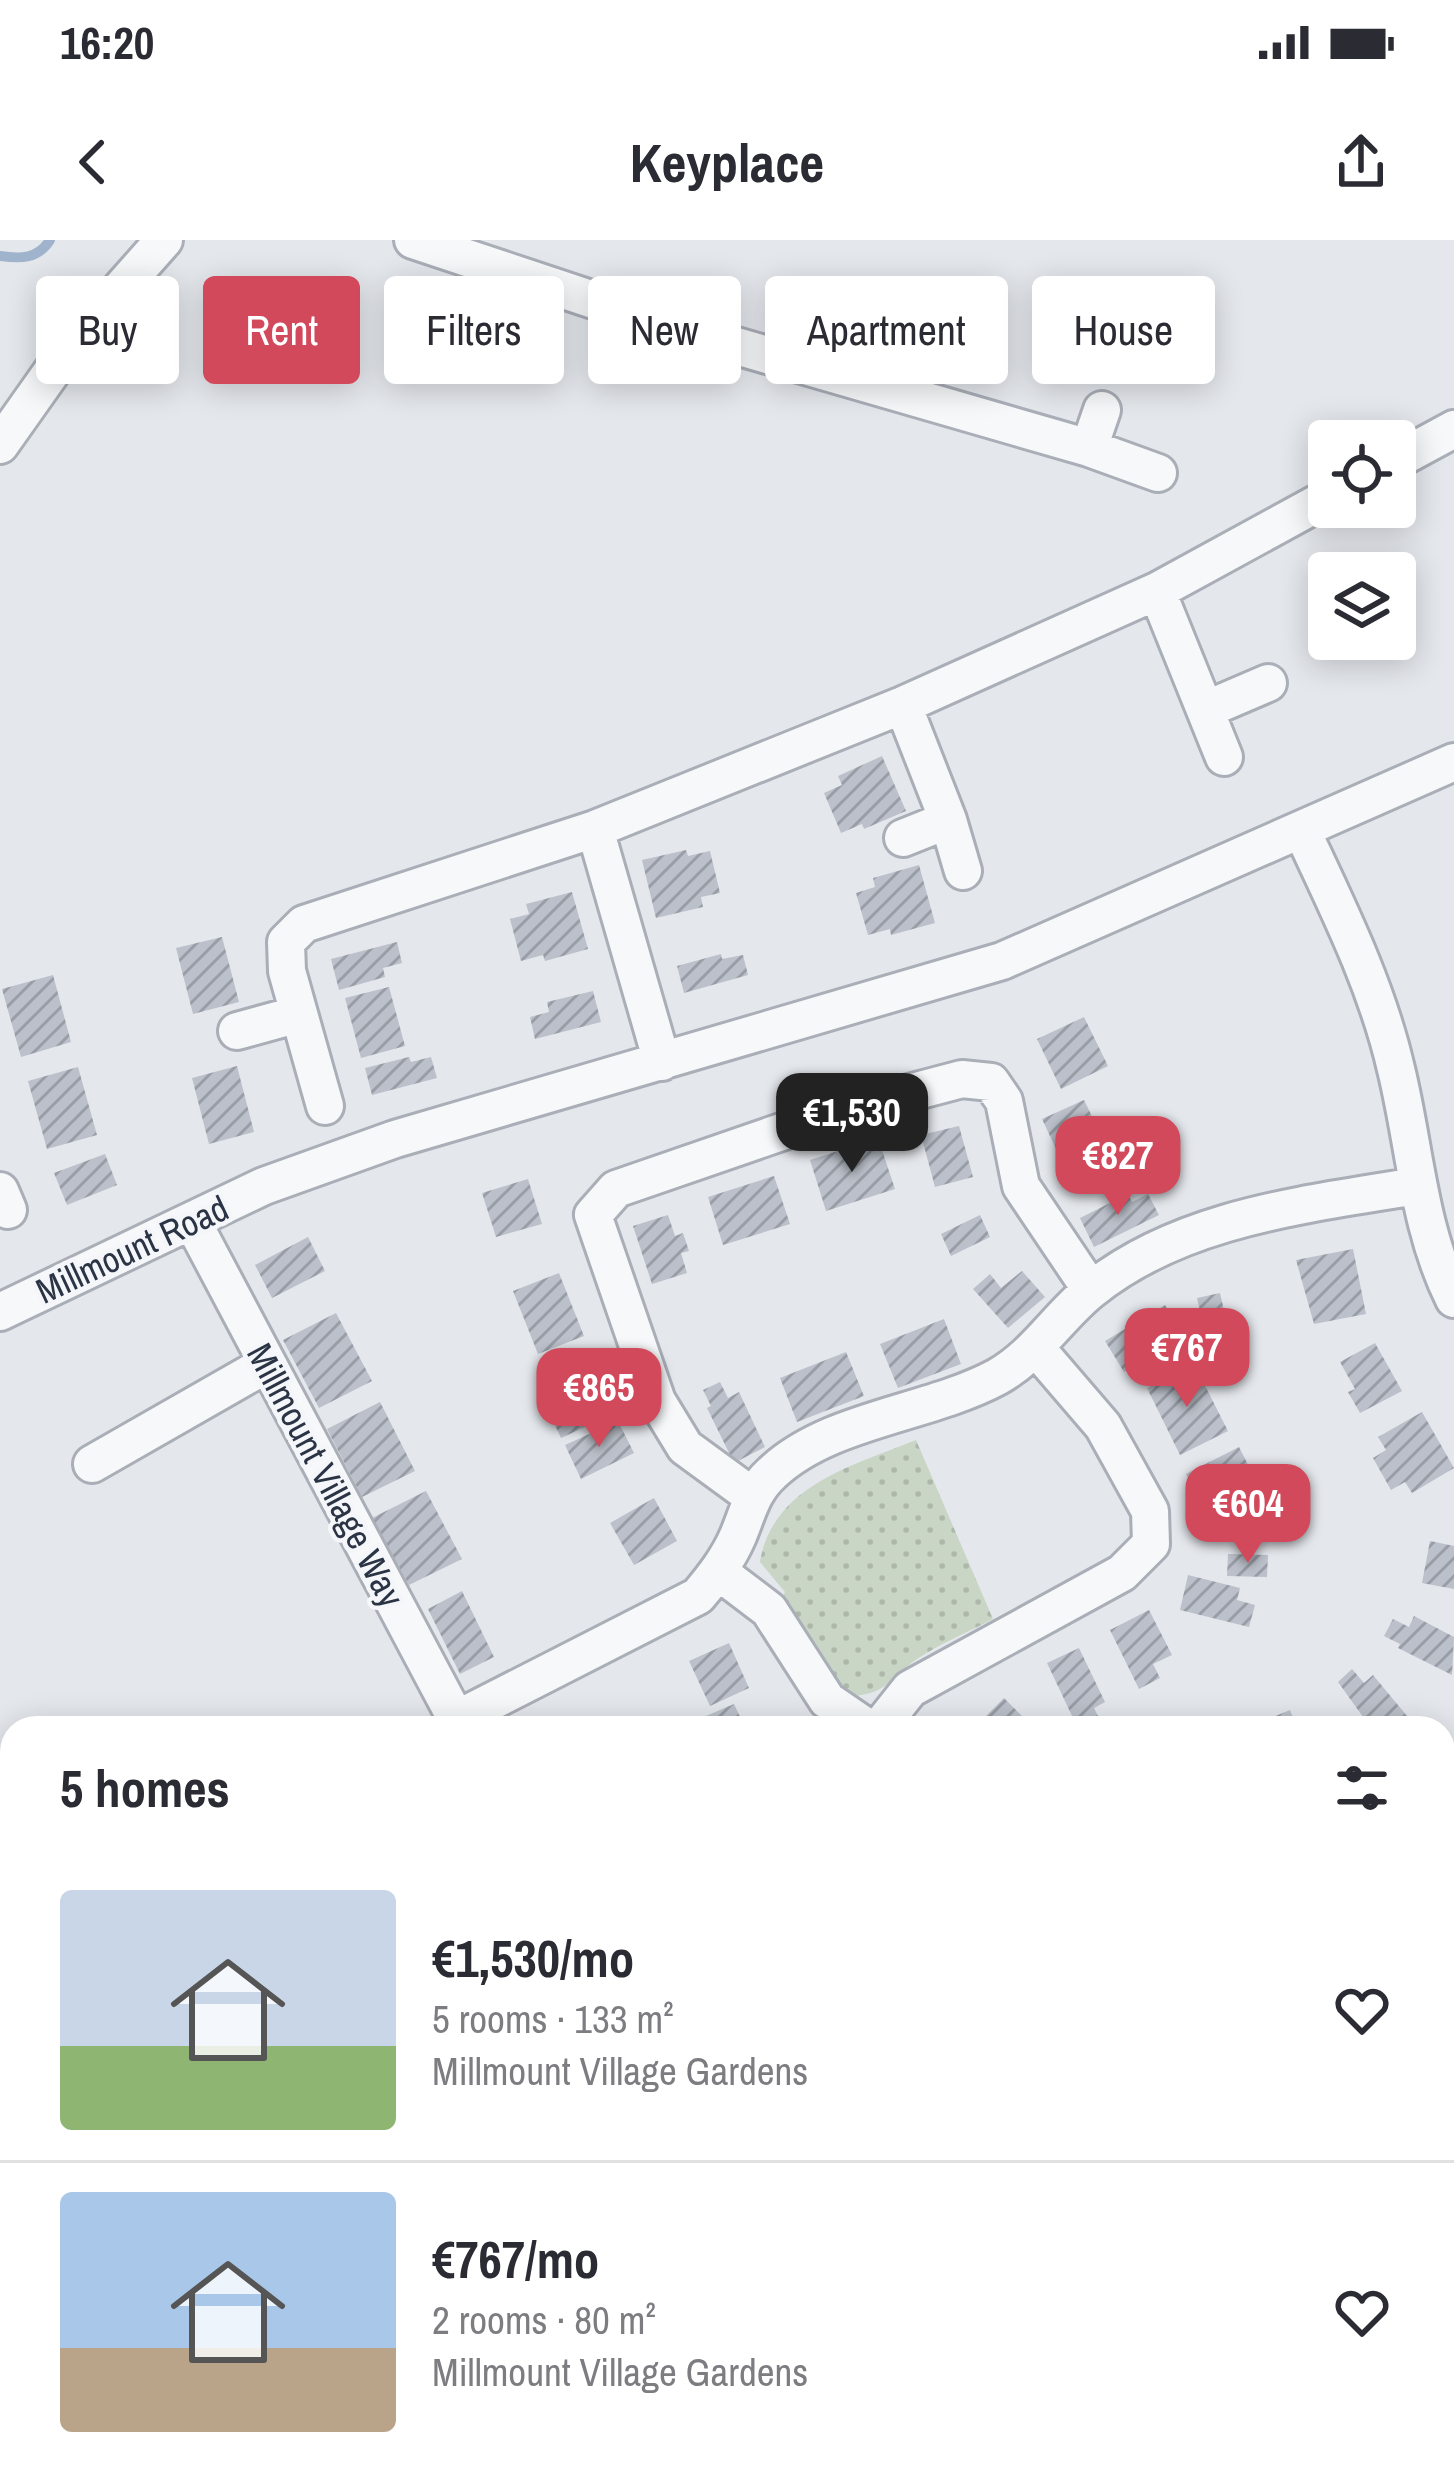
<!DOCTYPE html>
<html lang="en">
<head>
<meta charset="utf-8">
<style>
	body { margin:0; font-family:"Archivo Narrow",sans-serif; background:#f7f7f7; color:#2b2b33; height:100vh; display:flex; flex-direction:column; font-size:45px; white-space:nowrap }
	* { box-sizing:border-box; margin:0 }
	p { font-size:39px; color:#7c7c81 }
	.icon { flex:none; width:66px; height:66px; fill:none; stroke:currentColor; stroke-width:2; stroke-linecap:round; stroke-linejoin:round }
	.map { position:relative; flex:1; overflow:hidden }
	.drawer { position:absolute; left:0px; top:1476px; width:1455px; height:771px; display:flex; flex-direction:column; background:#fff; border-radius:36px 36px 0 0; box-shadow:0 6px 30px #0003 }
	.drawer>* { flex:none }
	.top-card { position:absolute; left:36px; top:36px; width:1383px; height:108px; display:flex; gap:24px }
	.fabs { position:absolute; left:1308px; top:180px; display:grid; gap:24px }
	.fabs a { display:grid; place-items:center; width:108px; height:108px; border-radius:12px; background:#fff; box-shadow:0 6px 30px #0003; font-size:60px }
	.price { position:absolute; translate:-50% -102px; padding:0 27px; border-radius:24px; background:#d1495b; color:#fff; font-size:39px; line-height:78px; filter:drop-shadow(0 3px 6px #0008) }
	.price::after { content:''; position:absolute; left:50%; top:72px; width:36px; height:27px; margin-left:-18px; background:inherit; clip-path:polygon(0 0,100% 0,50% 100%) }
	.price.on { background:#222; color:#fff }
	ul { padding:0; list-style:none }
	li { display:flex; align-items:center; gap:36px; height:300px; padding:0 60px }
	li+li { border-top:3px solid #e1e1e2 }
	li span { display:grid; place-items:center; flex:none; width:336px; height:240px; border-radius:12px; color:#555 }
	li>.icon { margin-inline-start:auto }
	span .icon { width:144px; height:144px; fill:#fffc; stroke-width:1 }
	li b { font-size:51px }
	h2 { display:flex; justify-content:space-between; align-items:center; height:144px; padding:0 60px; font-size:51px }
	.chip { padding:0 42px; border-radius:12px; background:#fff; box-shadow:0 6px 30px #0003; font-size:42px; line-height:108px }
	.chip.on { background:#d1495b; color:#fff }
	.status { display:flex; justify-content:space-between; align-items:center; height:84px; padding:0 60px; background:#fff; direction:ltr }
	.status svg { height:33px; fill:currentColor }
	header { display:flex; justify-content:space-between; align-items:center; height:156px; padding:0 60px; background:#fff; font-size:54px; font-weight:800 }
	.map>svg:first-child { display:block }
	.green { fill:url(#green-dots) }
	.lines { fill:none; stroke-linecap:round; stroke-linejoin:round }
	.stream { stroke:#9fb4cc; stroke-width:10 }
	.building { fill:url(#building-hatch) }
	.street-casing { stroke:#a9aeb7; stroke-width:42 }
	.street { stroke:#f7f8fa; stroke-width:36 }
	.labels { text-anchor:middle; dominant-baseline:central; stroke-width:9; stroke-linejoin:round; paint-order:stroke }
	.street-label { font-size:36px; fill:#2b3445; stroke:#f4f6f9 }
</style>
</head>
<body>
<div class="status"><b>16:20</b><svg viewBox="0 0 49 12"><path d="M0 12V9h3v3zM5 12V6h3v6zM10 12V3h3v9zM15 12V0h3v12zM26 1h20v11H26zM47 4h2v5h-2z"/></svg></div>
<header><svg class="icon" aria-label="back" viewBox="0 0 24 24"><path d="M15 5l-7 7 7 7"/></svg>Keyplace<svg class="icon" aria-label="share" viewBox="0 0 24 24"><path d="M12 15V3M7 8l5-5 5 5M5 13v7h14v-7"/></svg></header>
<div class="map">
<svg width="1454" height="2246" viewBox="0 0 1454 2246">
	<defs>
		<pattern id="green-dots" width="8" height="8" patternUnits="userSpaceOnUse" patternTransform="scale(3)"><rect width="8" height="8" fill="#c9d6c5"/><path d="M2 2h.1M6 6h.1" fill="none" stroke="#adb8ab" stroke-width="1.8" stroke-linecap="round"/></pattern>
		<pattern id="building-hatch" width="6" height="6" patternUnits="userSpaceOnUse" patternTransform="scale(3)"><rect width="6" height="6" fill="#bbc0ca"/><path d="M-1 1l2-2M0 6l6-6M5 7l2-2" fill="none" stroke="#989da6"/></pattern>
	</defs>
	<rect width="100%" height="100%" fill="#e4e7ec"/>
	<path class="green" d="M916 1200 993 1379C970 1391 946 1401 925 1414 891 1433 889 1459 844 1455L781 1360 785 1352 760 1322C772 1246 854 1225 916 1200Z"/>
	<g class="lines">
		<path class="stream" d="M0 16C21 19 38 19 50 0"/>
	</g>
	<path class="building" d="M882 516 906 571 864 589 862 584 841 593 824 553 842 545 838 536Z
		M686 610 688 616 710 611 720 653 701 657 703 667 656 678 642 620Z
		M919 625 935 683 891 695 890 689 868 695 856 653 875 647 873 638Z
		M572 652 588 709 545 721 543 715 521 721 510 679 529 674 526 664Z
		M222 697 239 762 193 774 176 708Z
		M397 702 402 723 383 728 385 737 339 750 331 719Z
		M721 714 722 719 743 715 748 735 684 753 677 726Z
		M53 735 71 802 21 817 2 749Z
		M389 747 405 806 361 818 345 758Z
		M593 751 601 782 535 799 530 777 549 772 547 762Z
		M1084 777 1108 826 1061 849 1037 799Z
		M409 817 411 822 431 817 437 838 372 855 365 828Z
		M237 826 254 892 209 904 192 838Z
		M78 827 97 895 47 909 28 841Z
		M1084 860 1115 924 1073 945 1042 879Z
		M959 886 973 937 935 947 921 895Z
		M878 898 895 949 826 971 810 920Z
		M105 914 117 945 67 965 54 933Z
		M774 936 790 984 723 1005 708 957Z
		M528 939 542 984 496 997 482 953Z
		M1128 954 1132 962 1148 954 1159 975 1094 1007 1080 978Z
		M668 975 675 996 683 993 689 1011 681 1013 687 1033 652 1044 633 986Z
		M980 975 990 997 951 1016 941 994Z
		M308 997 325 1031 272 1058 255 1025Z
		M1353 1009 1366 1074 1314 1084 1296 1020Z
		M1022 1031 1045 1057 1008 1088 973 1049 990 1034 1001 1048Z
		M559 1033 584 1096 538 1114 513 1051Z
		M1220 1053 1229 1092 1206 1097 1197 1058Z
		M1165 1065 1178 1086 1162 1096 1168 1106 1124 1132 1105 1101Z
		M336 1073 372 1141 319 1168 283 1100Z
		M944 1079 961 1124 898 1148 880 1104Z
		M1375 1103 1402 1151 1360 1173 1348 1152 1355 1149 1340 1122Z
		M846 1112 864 1156 797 1182 780 1138Z
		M1194 1124 1228 1191 1180 1215 1147 1148Z
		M599 1139 615 1173 561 1198 545 1164Z
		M720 1142 728 1158 739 1152 765 1207 734 1223 707 1168 711 1166 703 1150Z
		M380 1162 415 1231 362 1257 327 1189Z
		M1422 1172 1454 1228 1412 1253 1405 1242 1391 1250 1373 1218 1386 1210 1378 1197Z
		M618 1181 634 1213 581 1239 565 1205Z
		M1239 1207 1273 1274 1220 1301 1186 1234Z
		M426 1251 462 1319 409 1345 372 1278Z
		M654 1258 677 1301 634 1325 610 1283Z
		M1430 1301 1454 1306V1349L1422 1343Z
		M1228 1314 1268 1315 1267 1337 1227 1336Z
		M1188 1335 1240 1348 1237 1360 1255 1365 1249 1387 1180 1370Z
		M462 1351 494 1417 460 1434 428 1369Z
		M1149 1370 1172 1415 1153 1424 1160 1438 1139 1449 1110 1390Z
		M1414 1376 1454 1397 1452 1435 1398 1408 1400 1404 1384 1396 1393 1379 1409 1387Z
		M729 1403 749 1448 710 1466 689 1421Z
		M1079 1408 1105 1462 1094 1468 1102 1484 1093 1488H1082L1077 1476 1073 1478 1047 1423Z
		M1352 1429 1364 1443 1373 1435 1412 1482 1404 1488H1371L1338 1442Z
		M1004 1458 1034 1488H984L979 1483Z
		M734 1464 744 1485 703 1488 699 1479Z
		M1290 1470 1296 1485 1310 1478 1314 1488H1258L1256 1484Z
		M1454 1866V1948L1443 1940V1881Z
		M12 1934V2004L0 2008V1938Z
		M208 2235H212L224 2246H198Z
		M302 2235H318L326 2246H287Z
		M442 2235H502L487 2246H450Z
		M536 2235H561L565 2241 558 2246H520Z
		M643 2235H700L676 2246H648Z
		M1029 2235H1054L1060 2246H1034Z
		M1090 2235H1141L1135 2246H1111Z"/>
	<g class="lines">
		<defs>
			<path id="street" d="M413 0 705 97 1089 208 1158 233
				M0 205 70 106 164 0
				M1089 208 1102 170
				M1395 221 1454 189
				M1157 351 1224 517
				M903 465 948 580 963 631
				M1205 470 1268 443
				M595 589 662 822
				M1302 591C1338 668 1377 746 1396 829 1415 906 1418 987 1454 1059
				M903 598 948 580
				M237 791 299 774
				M325 866 287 731 286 702 304 684 595 589 903 465 1157 351 1329 257
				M0 951 8 970
				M192 981 461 1488
				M0 1072 264 946 395 899 1002 721 1454 522
				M92 1224 267 1124
				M752 1256 685 1207 657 1161 593 975 616 949 848 869 962 839 991 842 1004 861 1021 946 1091 1050
				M719 1332 769 1370 827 1460 868 1488
				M457 1479 698 1356C714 1337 728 1319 738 1296 748 1272 752 1251 772 1233 829 1179 928 1174 997 1137 1035 1116 1057 1078 1090 1051 1181 977 1305 965 1416 946
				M879 1488 910 1449 1122 1333 1151 1304 1150 1271 1103 1186 1036 1108
				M1443 1551 1454 1545
				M400 2235 408 2246
				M809 2235 815 2246
				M1198 2246 1204 2235"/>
		</defs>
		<use href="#street" class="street-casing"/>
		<use href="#street" class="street"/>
	</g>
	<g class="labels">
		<g class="street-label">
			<text transform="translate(132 1009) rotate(-25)">Millmount Road</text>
			<text transform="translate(326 1235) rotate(62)">Millmount Village Way</text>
		</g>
	</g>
</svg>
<div class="fabs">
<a><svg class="icon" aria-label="locate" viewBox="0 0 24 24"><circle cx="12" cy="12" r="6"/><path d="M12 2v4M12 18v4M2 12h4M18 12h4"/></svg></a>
<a><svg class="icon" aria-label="layers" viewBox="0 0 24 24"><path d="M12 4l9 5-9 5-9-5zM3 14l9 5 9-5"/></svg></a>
</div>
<b class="price on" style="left:852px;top:935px">€1,530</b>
<b class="price" style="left:1118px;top:978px">€827</b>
<b class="price" style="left:1187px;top:1170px">€767</b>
<b class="price" style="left:599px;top:1210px">€865</b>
<b class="price" style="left:1248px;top:1326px">€604</b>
<div class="top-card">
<a class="chip">Buy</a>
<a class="chip on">Rent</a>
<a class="chip">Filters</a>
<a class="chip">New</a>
<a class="chip">Apartment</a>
<a class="chip">House</a>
</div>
<section class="drawer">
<h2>5 homes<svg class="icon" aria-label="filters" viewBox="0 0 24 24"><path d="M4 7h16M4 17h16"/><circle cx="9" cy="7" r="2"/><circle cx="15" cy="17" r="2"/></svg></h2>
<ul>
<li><span style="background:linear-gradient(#c9d6e8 65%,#8fb573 0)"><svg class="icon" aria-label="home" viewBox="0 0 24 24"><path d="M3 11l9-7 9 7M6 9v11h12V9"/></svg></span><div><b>€1,530/mo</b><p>5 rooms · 133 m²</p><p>Millmount Village Gardens</p></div><svg class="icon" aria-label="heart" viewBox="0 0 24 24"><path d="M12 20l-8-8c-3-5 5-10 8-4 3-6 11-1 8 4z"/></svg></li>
<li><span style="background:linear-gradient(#a9c7e8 65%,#b9a48a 0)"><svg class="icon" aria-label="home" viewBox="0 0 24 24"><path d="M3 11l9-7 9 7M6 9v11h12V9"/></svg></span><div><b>€767/mo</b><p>2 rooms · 80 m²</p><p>Millmount Village Gardens</p></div><svg class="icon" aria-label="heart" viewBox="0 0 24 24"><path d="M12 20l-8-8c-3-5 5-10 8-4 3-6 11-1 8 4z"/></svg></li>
</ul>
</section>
</div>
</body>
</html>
